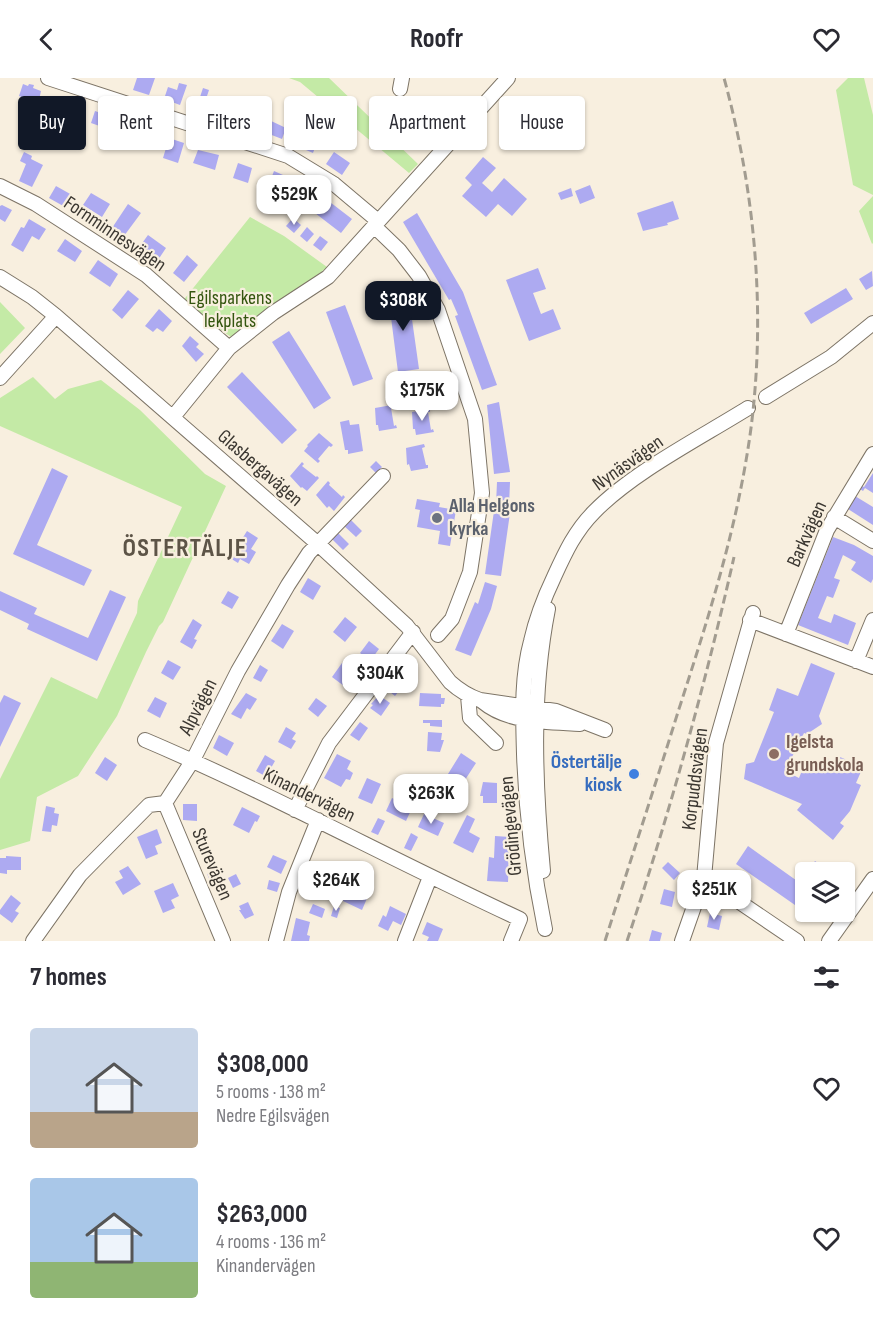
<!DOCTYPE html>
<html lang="en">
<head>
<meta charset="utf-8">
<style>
	body { margin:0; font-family:"Sofia Sans Condensed",sans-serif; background:#f2f2f3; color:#2b2b33; height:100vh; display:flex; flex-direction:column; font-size:22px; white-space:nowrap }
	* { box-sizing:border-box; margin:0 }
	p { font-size:20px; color:#7c7c81 }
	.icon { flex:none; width:33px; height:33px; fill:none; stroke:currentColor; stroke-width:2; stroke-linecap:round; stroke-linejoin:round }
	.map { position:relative; height:863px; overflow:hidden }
	.side { display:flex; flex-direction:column; background:#fff; flex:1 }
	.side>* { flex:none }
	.guide { position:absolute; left:18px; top:18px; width:837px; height:54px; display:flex; gap:12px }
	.controls { position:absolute; left:795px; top:784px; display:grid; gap:12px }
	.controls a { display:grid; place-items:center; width:60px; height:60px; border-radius:6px; background:#fff; box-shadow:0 2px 4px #0004; font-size:30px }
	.price { position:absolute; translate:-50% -51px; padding:0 14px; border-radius:12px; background:#fff; color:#222; font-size:20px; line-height:39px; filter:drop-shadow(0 2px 3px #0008) }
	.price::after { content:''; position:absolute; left:50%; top:36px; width:18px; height:14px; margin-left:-9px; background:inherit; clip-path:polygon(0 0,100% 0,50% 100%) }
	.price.current { background:#111827; color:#fff }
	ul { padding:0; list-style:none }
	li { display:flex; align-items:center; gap:18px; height:150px; padding:0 30px }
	li span { display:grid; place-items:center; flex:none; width:168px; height:120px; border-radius:6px; color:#555 }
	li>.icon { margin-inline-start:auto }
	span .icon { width:72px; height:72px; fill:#fffc; stroke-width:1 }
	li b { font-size:26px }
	h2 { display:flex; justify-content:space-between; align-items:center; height:72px; padding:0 30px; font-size:26px }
	.chip { padding:0 21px; border-radius:6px; background:#fff; box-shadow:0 2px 4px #0004; font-size:21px; line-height:54px }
	.chip.current { background:#111827; color:#fff }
	header { display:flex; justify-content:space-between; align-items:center; height:78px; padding:0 30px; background:#fff; font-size:27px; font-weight:700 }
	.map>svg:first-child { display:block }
	.green { fill:#c4eaa6 }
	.building { fill:#adaaf1 }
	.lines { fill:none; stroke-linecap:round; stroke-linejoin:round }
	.minor-casing { stroke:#7d7466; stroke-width:16 }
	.minor { stroke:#fff; stroke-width:14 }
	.rail { stroke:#a29c90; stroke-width:3; stroke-dasharray:9 4.5; stroke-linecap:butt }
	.worship-dot { fill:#6b7280; stroke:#f8efdf; stroke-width:2 }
	.education-dot { fill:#8d6e63; stroke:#f8efdf; stroke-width:2 }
	.shop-dot { fill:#3f7fe0; stroke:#f8efdf; stroke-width:2 }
	.labels { text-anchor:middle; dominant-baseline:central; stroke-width:4.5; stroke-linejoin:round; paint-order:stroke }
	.street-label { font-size:20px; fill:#3b3731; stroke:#f8efdf }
	.park-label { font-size:20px; fill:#34560f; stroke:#f8efdf }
	.worship-label { font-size:20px; font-weight:bold; fill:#5b616d; stroke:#f8efdf; text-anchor:start }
	.education-label { font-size:20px; font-weight:bold; fill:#785e54; stroke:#f8efdf; text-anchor:start }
	.shop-label { font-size:20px; font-weight:bold; fill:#366cbe; stroke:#f8efdf; text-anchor:end }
	.district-label { font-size:26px; font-weight:bold; letter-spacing:1.5px; fill:#5d5447; stroke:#f8efdf }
</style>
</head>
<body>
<header><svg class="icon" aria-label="back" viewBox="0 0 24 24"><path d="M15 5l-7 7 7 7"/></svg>Roofr<svg class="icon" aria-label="heart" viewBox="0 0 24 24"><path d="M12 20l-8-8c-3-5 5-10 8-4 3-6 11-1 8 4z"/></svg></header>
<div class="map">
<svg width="873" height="863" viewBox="0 0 873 863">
	<rect width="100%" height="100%" fill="#f8efdf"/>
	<path class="green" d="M289 0H329L418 86 409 95 300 4Z
		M848 0H864L873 37V117L853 107 836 12Z
		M873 118V165L872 166 859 133Z
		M250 139 284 158 327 189 311 203 231 259 182 224Z
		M0 224 25 250 0 276Z
		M33 299 55 321 68 311 101 302 140 332 205 396 226 408 163 544 159 548 146 574 117 638 78 698 37 719 30 763 0 772V701L51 599 97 621 137 535 138 523 182 429 0 348V320Z"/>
	<path class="building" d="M137 0H155L149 17 133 12Z
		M179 5 187 7 180 27 164 21 168 9 177 12Z
		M23 6 28 8 29 6 34 7 33 10 41 13 37 31 27 27 29 22 19 18Z
		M203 10 209 12 207 18 224 22 218 40 214 39 213 41 204 38 205 35 200 34 202 27 198 25Z
		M58 19 79 26 75 39 54 32Z
		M234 31 253 37 249 48 230 42Z
		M95 33 116 40 111 52 91 45Z
		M307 40 313 42 312 45 322 50 313 75 299 69 307 51 303 49Z
		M269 42 286 50 282 61 264 54Z
		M128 45 144 50 139 63 124 57Z
		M169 60 184 65 178 85 163 80Z
		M198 72 219 77 215 92 193 85Z
		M24 74 32 78 31 81 43 87 32 109 19 103 26 86 20 83Z
		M334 74 350 85 342 97 326 86Z
		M483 79 496 90 482 105 492 114 504 100 527 121 512 138 498 126 486 139 462 118 472 107 465 100Z
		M238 85 252 90 248 105 233 100Z
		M274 93 292 101 287 114 269 106Z
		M590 107 595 120 580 126 575 113Z
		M56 108 72 117 65 129 49 120Z
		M571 110 573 118 561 122 558 115Z
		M313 111 352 141 341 155 302 125Z
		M91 115 110 126 102 139 83 127Z
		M673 123 679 141 667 145 668 147 643 153 637 135Z
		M128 126 141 135 124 158 112 150Z
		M2 127 12 132 5 144 0 141V128Z
		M417 135 463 214 497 307 482 312 455 238 458 237 451 221 449 222 403 144Z
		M293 140 301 147 294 155 286 148Z
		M29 141 46 151 39 162 32 158 23 174 11 167 21 149 24 150Z
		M307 149 314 156 307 164 300 158Z
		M148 157 166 170 158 182 149 180V175L140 168Z
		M320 158 328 164 321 173 313 167Z
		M65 161 82 173 75 184 57 173Z
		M187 177 198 187 184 204 173 195Z
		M98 182 118 196 110 209 89 195Z
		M538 190 546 211 533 215 541 236 553 231 561 251 529 263 506 202Z
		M872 193 873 208 866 212 859 201Z
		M846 210 853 221 811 246 804 235Z
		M128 212 139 221 122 241 112 232Z
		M408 213 419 291 398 294 388 216Z
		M345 227 373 301 353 308 326 234Z
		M159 231 172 243 163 254 157 250 153 254 145 248Z
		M289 253 331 320 314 331 272 264Z
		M190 258 199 266 196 269 204 276 196 284 182 268Z
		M242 294 297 352 282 366 227 309Z
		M499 324 510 394 494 396 487 327Z
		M392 327 393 330H391L394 348 396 347 397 350 379 353 378 347H376L375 330Z
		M430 331V334H428L431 352 433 351 434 354 416 357 415 351H413L412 334Z
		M349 342 350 347 359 346 363 373 348 376V372H345L340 344Z
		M319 355 333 367 331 369 329 368 318 381 320 383 318 385 304 373 308 368 307 367Z
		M424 366 425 369 422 370 426 387H428V390L411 393 409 386 407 387 406 370Z
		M376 383 382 389 376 395 370 389Z
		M302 384 304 386 302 388 316 399 317 398 319 400 307 413 302 409 301 410 290 398Z
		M52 390 68 398 37 467 92 492 84 508 13 476Z
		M873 395V415L865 410 863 413 860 411 862 408 864 409Z
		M328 403 330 405 329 407 342 419 343 417 345 419 334 433 329 428 327 430 316 417Z
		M497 404H510L509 428H511L501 498 485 496 495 426H496Z
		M855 418 873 429V447L848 431Z
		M417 421 440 425 439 429 456 432 450 468 438 466 440 453 417 449 420 432 415 431Z
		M349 440 362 453 356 459 342 446Z
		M247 453 258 460 251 471 256 474 249 486 240 481 238 485 230 480Z
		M336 453 349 466 343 472 330 459Z
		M833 459 854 467 873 478V501L871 505 851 492 856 484 843 477 834 500 840 502 833 520 827 518 818 540 831 545 834 536 856 545 848 567 798 547Z
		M308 500 321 508 313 522 300 514Z
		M485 504 497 508 491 531 471 578 455 572 475 524 478 526Z
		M110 512 126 519 97 583 27 551 29 546 0 532V513L37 530 34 536 88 560Z
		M228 513 239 519 232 531 221 525Z
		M345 539 357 549 345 564 333 554Z
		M193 541 202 547 194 561 197 562 192 571 180 564Z
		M282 546 294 553 283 571 271 563Z
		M369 563 379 571 370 583 360 575Z
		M168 582 181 589 173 602 161 595Z
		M342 585 354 594 344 608 332 599Z
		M811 585 835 595 819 638 822 646 807 656 804 655 785 693 799 700 803 690 822 683 824 679 838 685 840 679 863 689 856 705 861 707 850 733 840 745 844 748 833 762 797 732 802 726 744 701 746 686 754 684 774 634 769 632 777 610 798 618Z
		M260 587 268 592 261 604 253 600Z
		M406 588 416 599 404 609 395 596Z
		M391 606 399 613 395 618 386 611Z
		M246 615 257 621 250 632 247 630 241 641 231 636Z
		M420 615 441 616V620H445L444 626H441V629L419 628Z
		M4 617 21 625 0 669V625Z
		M379 617 390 625 381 638 370 630 373 627 371 626Z
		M155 619 167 625 160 640 147 633Z
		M316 620 327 628 318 639 308 631Z
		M423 642H442V649L430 648V645H423Z
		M360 644 368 650 359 663 350 657Z
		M286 649 296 655 292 661 296 663 291 671 278 664Z
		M428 654 442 655 441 662H444L440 674 427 673Z
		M219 657 234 665 227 678 213 670Z
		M461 675 476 685 463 705 448 696Z
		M337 676 351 683 347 691 353 695 350 702 346 701 341 709 324 700Z
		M265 677 275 683 271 690 277 693 272 702 256 693Z
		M105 679 117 687 107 703 95 695Z
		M634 689 641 696 635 702 628 695Z
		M367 700 381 706 372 726 358 720Z
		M483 704 497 705V725H483V718H480Z
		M392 720 412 730 406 743 386 733Z
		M183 726H197V743L183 742Z
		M46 728 55 730 54 735 59 736 57 748 52 747 51 754 42 753Z
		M242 729 260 738 257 744 255 743 249 755 233 747Z
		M424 736 444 745 438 758 418 749Z
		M467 737 475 741 469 754 480 760 473 775 453 765Z
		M378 740 385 743 378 757 371 754Z
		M157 751 162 765 155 768 158 776 146 781 137 759Z
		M411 755 418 759 411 773 404 770Z
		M495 758 510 759 508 804 487 803 489 779 494 780Z
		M748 768 800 805 806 797V834H820L815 841 736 786Z
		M273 777 287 783 281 796 267 789Z
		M6 778 21 779V792H7V796L0 795V780H6Z
		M815 783 832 795H807Z
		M668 784 680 795 674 802 662 790Z
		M128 788 141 806 123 817 115 804 123 800 119 793Z
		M219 791 224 804 213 809 207 796Z
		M313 794 332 803 327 815 308 806Z
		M236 796 241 806 233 810 228 800Z
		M269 802 280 805 277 814 267 811Z
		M173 805 179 818 171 822 175 830 163 835 154 813Z
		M349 810 368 818 362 832 343 823Z
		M664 811 675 814 672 829 660 826Z
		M11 817 21 825 15 833 19 835 12 845 0 836V832Z
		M248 824 254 837 245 841 239 832H241L239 828Z
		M313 826 325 831 322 840 309 835Z
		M334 828 340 830 337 840 331 838Z
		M390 828 406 836 401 847 393 843 388 853 378 848 383 837 386 839Z
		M710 835 722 838 719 852 707 849Z
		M296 840 310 844 307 857 310 858 309 863H291Z
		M427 844 443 851 438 863H427L429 859 422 856Z
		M652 852 662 855 660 863H649Z"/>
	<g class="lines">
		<defs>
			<path id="minor" d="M48 0 288 78 334 106 378 143
				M400 11 402 0
				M0 108 36 126 146 197 229 270
				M374 148 399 172 419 198 438 232 475 341 482 415 470 494 452 541 438 557
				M0 199 32 219 56 238 318 466 407 548 450 604C460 613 468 618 480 622L556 633 605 652
				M0 300 56 238
				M766 319 831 279 873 245
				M173 339 229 270 273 235 328 199 508 0
				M834 439 873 463
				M750 542 873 589
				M786 556 827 452 873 376
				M856 583 873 542
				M468 618 470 640 496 665
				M483 624C508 645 549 644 580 646
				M145 662C272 716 394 783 520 841L511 863
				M165 725 223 863
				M295 732 329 665 413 554
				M543 793C535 707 531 617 548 531
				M704 800 797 863
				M545 851C533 793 526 735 524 676 523 638 521 600 531 563 536 541 544 520 554 499 565 475 575 453 594 434 633 394 700 360 748 330
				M33 863 80 797 149 727 165 725 193 682 238 593 288 507 309 475 383 398
				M276 863 289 814 318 742
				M405 863 430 799
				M682 863 704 800 716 665 753 535
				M829 863 873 801"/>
		</defs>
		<use href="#minor" class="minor-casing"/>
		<use href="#minor" class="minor"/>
		<path class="rail" d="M605 863C629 787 654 711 678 634 708 541 738 448 751 350 766 233 755 113 724 0
			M627 863C669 737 705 608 734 479"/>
	</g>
	<circle class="worship-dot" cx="437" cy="440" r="6"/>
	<circle class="education-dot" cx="774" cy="676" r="6"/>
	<circle class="shop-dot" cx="634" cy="696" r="6"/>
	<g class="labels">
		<g class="street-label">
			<text transform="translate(115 156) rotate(34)">Fornminnesvägen</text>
			<text transform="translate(628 385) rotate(-35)">Nynäsvägen</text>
			<text transform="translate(260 390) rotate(41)">Glasbergavägen</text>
			<text transform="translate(807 456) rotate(-66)">Barkvägen</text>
			<text transform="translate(198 629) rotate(-63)">Alpvägen</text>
			<text transform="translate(695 701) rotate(-83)">Korpuddsvägen</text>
			<text transform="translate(309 717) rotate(26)">Kinandervägen</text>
			<text transform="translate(511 748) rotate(-95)">Grödingevägen</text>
			<text transform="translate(212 786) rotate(67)">Sturevägen</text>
		</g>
		<g class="park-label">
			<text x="230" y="220">Egilsparkens<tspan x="230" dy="23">lekplats</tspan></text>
		</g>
		<g class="worship-label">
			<text x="449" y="428">Alla Helgons<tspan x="449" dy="23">kyrka</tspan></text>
		</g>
		<g class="education-label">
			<text x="786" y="664">Igelsta<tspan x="786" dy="23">grundskola</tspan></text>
		</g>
		<g class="shop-label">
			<text x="622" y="684">Östertälje<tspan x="622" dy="23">kiosk</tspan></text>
		</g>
		<g class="district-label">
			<text x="185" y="470">ÖSTERTÄLJE</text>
		</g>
	</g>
</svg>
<div class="controls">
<a><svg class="icon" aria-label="layers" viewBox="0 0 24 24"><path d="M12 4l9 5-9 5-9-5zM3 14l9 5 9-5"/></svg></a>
</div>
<b class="price" style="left:294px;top:148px">$529K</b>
<b class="price current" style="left:403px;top:254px">$308K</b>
<b class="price" style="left:422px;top:344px">$175K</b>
<b class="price" style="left:380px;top:627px">$304K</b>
<b class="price" style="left:431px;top:747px">$263K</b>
<b class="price" style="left:336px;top:834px">$264K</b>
<b class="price" style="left:714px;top:843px">$251K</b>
<div class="guide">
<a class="chip current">Buy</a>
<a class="chip">Rent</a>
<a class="chip">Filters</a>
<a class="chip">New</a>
<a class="chip">Apartment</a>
<a class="chip">House</a>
</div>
</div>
<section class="side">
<h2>7 homes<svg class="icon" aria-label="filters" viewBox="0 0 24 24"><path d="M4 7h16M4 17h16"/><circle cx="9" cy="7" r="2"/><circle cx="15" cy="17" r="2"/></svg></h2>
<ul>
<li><span style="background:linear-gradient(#c9d6e8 70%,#b9a48a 0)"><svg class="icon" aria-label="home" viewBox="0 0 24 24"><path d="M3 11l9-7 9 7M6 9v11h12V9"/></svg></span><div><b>$308,000</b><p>5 rooms · 138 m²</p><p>Nedre Egilsvägen</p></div><svg class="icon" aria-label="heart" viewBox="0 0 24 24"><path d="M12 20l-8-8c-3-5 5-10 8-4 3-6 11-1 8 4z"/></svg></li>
<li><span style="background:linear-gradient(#a9c7e8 70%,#8fb573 0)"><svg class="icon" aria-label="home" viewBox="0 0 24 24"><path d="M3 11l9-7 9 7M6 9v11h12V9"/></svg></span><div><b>$263,000</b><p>4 rooms · 136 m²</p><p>Kinandervägen</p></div><svg class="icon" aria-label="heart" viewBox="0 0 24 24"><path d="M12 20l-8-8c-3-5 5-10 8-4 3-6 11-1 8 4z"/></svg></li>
</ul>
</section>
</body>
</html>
